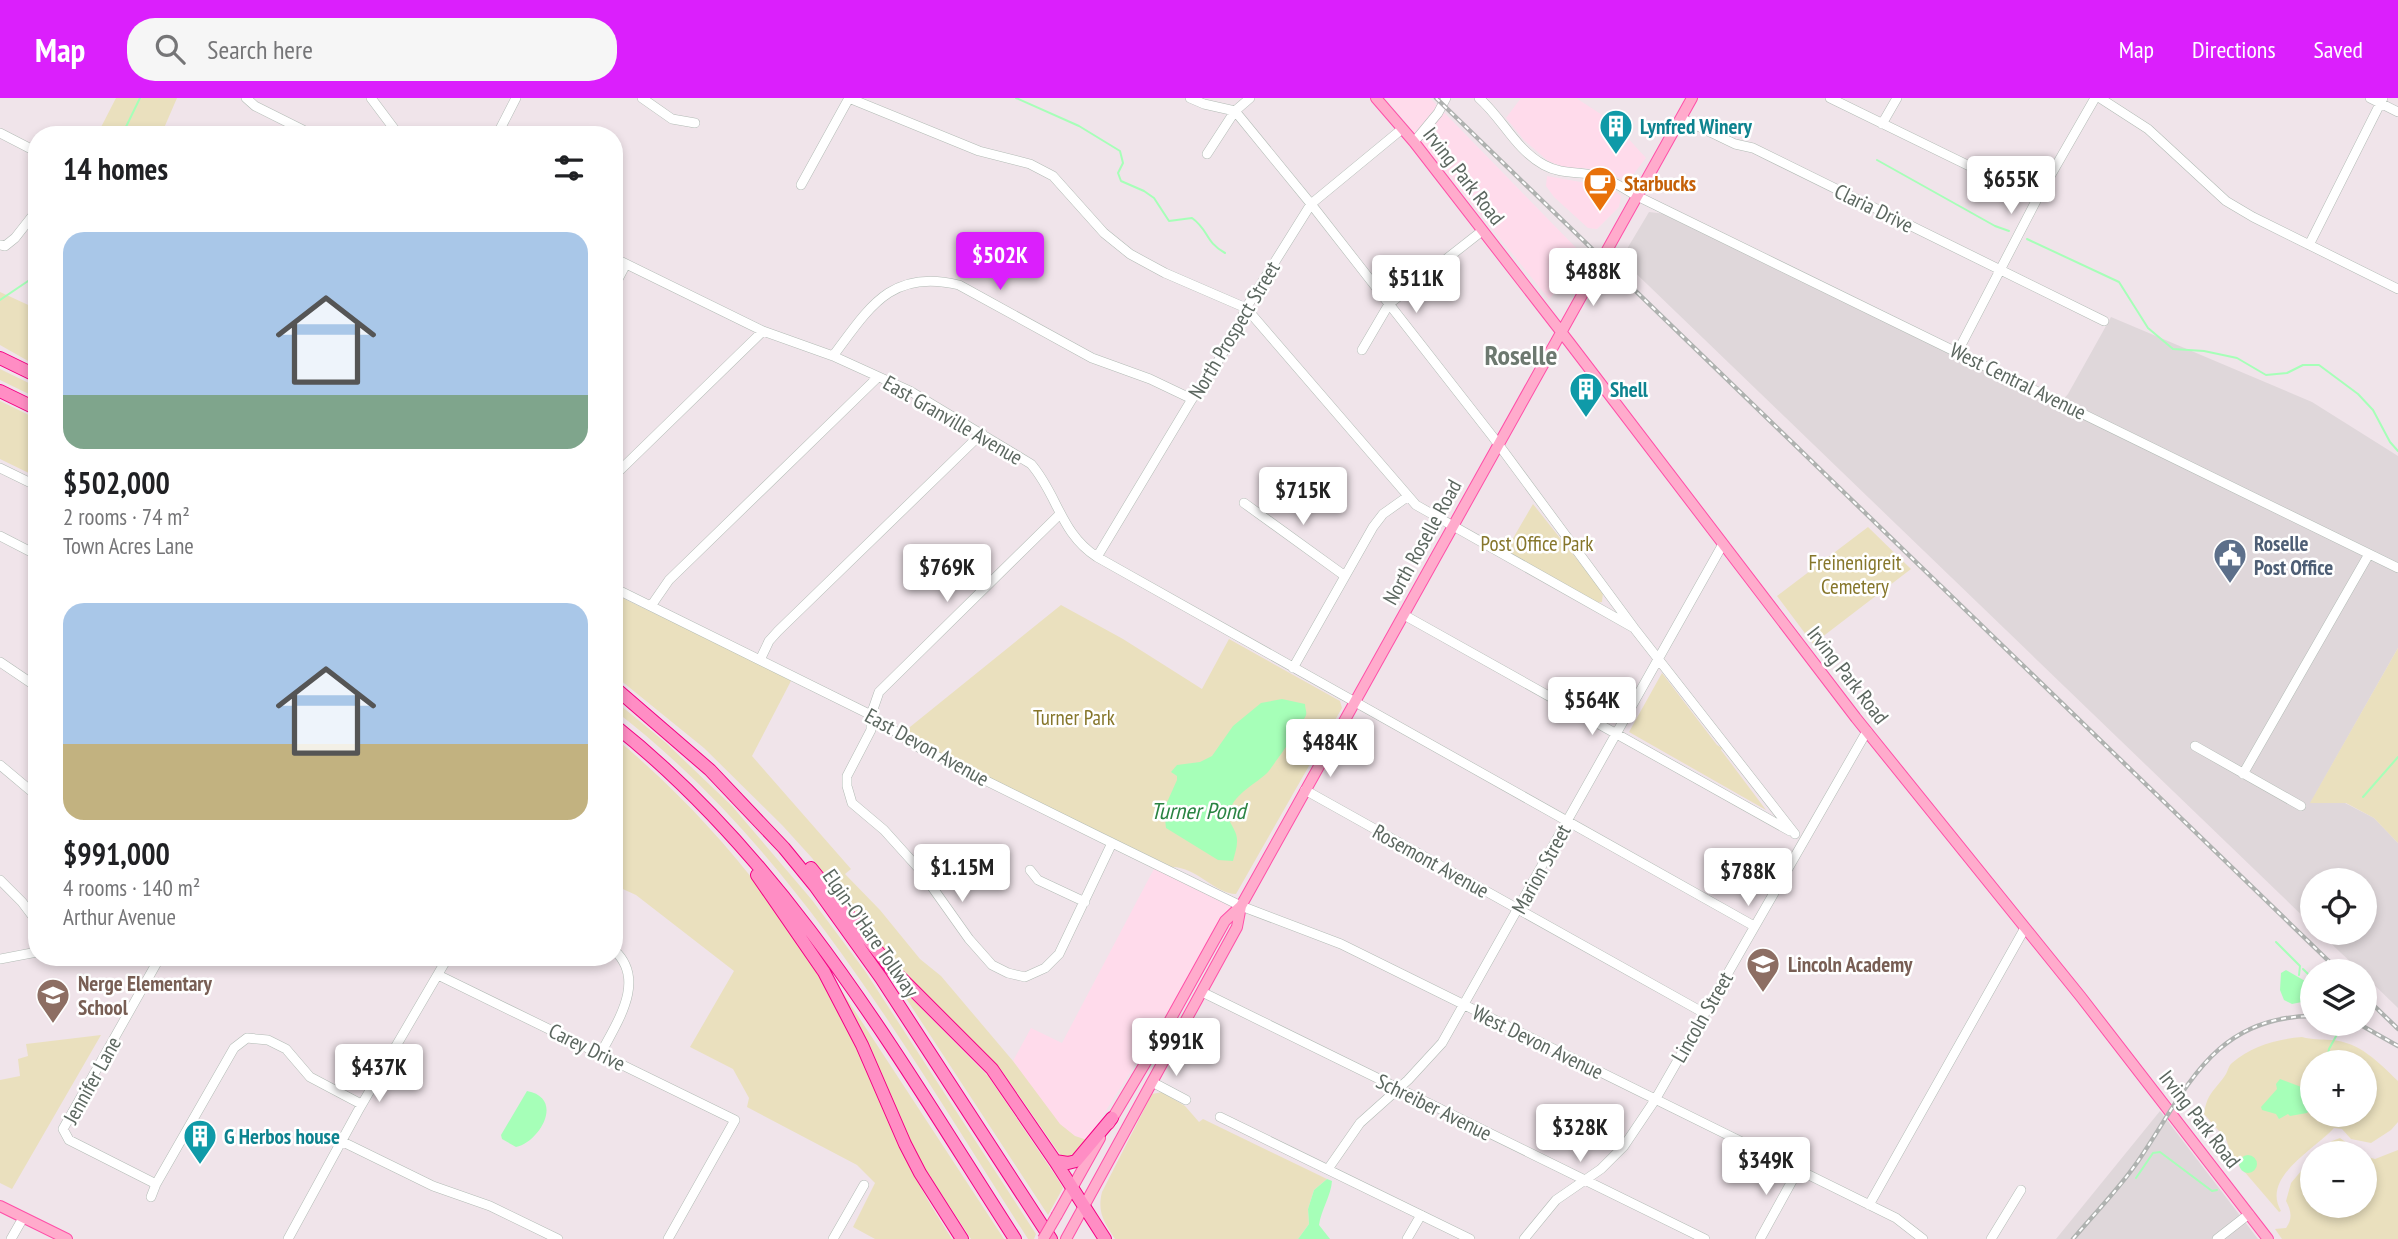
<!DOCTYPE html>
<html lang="en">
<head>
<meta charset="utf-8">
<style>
	body { margin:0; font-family:"PT Sans Narrow",sans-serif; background:#f6f6f6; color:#202124; height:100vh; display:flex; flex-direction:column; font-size:26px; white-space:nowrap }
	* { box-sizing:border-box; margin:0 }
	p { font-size:23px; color:#757577 }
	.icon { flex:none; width:38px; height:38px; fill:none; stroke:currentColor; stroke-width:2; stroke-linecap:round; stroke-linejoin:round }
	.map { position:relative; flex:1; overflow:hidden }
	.sheet { position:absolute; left:28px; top:28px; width:595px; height:840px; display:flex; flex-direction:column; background:#fff; border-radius:28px; box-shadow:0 4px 10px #0003 }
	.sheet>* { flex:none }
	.buttons { position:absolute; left:2300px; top:770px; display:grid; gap:14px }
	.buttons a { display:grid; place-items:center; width:77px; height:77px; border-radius:50%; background:#fff; box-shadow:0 4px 10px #0003; font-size:35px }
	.price { position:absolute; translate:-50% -60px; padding:0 16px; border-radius:7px; background:#fff; color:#222; font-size:23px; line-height:46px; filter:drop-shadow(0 2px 4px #0008) }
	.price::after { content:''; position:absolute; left:50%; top:42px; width:21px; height:16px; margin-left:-10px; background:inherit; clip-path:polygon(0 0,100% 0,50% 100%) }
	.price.active { background:#db1ffc; color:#fff }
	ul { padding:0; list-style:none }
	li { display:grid; align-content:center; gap:14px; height:371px; padding:0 35px }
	li span { display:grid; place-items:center; height:217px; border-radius:21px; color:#555 }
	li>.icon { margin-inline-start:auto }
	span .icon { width:126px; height:126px; fill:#fffc; stroke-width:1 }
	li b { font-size:30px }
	h2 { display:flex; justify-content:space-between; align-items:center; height:84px; padding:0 35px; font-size:30px }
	header { display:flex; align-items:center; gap:42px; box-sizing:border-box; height:98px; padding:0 35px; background:#db1ffc; color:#fff }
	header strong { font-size:33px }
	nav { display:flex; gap:38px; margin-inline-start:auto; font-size:24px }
	.search { width:490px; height:63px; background:#f6f6f6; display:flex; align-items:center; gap:18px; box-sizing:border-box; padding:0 24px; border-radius:28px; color:#757577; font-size:26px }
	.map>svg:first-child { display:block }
	.commercial { fill:#ffdbeb }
	.industrial { fill:#dfd7da }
	.green { fill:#eae0be; fill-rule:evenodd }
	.water { fill:#a6ffb8 }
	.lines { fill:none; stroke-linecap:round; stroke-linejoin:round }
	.stream { stroke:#a6ffb8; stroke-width:2 }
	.minor-casing { stroke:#b2bbb5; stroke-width:10 }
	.major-casing { stroke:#ff4fa8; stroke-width:12 }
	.highway-casing { stroke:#f50084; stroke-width:14 }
	.minor { stroke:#fff; stroke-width:9 }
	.major { stroke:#ffabcc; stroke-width:10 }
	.highway { stroke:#ff8dc4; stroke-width:12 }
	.rail-casing { stroke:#afb2b0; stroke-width:4.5 }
	.rail { stroke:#fff; stroke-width:2; stroke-dasharray:5; stroke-linecap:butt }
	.major-bridge-casing { stroke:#ff4fa8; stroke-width:12; stroke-linecap:butt }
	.major-bridge { stroke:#ffabcc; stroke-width:10 }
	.labels { text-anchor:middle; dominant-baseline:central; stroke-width:5; stroke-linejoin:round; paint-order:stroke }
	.culture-label { font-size:21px; font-weight:bold; fill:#0d838f; stroke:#fff; text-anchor:start }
	.street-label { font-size:21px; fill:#5c6760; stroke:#fff }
	.food-label { font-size:21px; font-weight:bold; fill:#c56008; stroke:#fff; text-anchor:start }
	.park-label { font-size:21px; fill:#86762b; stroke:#fff }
	.service-label { font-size:21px; font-weight:bold; fill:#4e5e75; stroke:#fff; text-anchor:start }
	.education-label { font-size:21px; font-weight:bold; fill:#785e54; stroke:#fff; text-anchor:start }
	.water-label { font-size:23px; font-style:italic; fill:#2a8443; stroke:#fff }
	.district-label { font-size:28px; font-weight:bold; fill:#6d7970; stroke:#fff }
</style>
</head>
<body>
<header>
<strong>Map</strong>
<div class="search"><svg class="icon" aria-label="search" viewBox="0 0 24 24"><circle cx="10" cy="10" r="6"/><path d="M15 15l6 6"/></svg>Search here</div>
<nav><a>Map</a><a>Directions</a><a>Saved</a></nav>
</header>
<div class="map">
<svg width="2398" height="1141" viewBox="0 0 2398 1141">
	<rect width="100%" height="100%" fill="#f0e4ea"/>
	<path class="commercial" d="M1386 0H1430L1588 162 1549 201Z
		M1521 0H1576L1613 24 1646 60 1629 82 1585 70H1566L1548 63 1524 42 1506 20Z
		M1547 78 1609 89 1621 98 1619 109 1597 131 1588 130 1554 99 1546 88Z
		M1156 767 1236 809 1087 1042 1075 1038 1059 1026 1013 963 1031 930 1062 945Z"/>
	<path class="industrial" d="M1649 114 1666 116 2057 309 2068 296 2111 219 2312 304 2398 358V550L2311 704 2345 705 2374 720 2398 745V910L2364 877V873H2360L2320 835H2364V782H2312V827L1621 161Z
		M2160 1013 2258 1141H2056Z"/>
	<path class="green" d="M116 0H177L161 37H97Z
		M0 194 37 211V268L0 247Z
		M0 271 37 289V300L0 282Z
		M0 303 37 321V379L0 361Z
		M1533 406 1603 494 1602 504 1595 505 1505 454Z
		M1868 429 1911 471 1813 546 1777 498Z
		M614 496 792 581 752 658 851 771 845 776 880 812 920 861 941 878 1013 963 1060 1026 1075 1038 1087 1042 1072 1059H1063L1059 1055 1000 970 894 866 812 760 782 727 704 650 614 577Z
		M1061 507 1123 541 1202 591 1229 541 1340 603 1342 610 1236 796C1215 796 1197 769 1172 769L940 656 914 642 905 633Z
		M2398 550V745L2374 720 2346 705H2310Z
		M1662 575 1717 647 1722 650 1721 652 1766 712 1629 634Z
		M614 602 666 645 732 708 812 802 865 873 1036 1136 1034 1141H1028C907 953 795 751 614 612Z
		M614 639C708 717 784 810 842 917 869 967 888 1021 912 1072 923 1096 938 1119 952 1141H875L853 1129 875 1085 857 1067 747 1009 749 1000 733 971 690 949 734 873 636 797 614 787Z
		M826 869 1004 1141H971L915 1055Z
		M896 885 988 978 1057 1080 1063 1090 1048 1117Z
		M101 937 12 1091 0 1085V982L20 978 18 961 28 958 26 946Z
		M2302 939C2313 942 2320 941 2331 942 2360 944 2378 964 2398 983V1024L2391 1032 2371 1045 2351 1041 2342 1031 2334 1030C2314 1052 2261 1079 2281 1113L2279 1114 2243 1072 2232 1058 2226 1041 2204 1016C2207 996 2213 994 2224 979 2228 974 2228 968 2232 965 2251 948 2277 941 2302 939ZM2312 964H2364V1017H2312Z
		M1162 994 1185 1008 1199 1024 1203 1021 1327 1081 1314 1092 1308 1111 1309 1126 1298 1141H1115C1104 1124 1097 1114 1102 1094L1152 996Z
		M2340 1040 2361 1055H2316L2332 1043Z
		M2398 1052V1141H2282L2275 1131 2286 1130C2293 1121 2291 1112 2286 1103L2291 1085 2312 1060V1108H2364V1058L2375 1061Z"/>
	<path class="water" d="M1282 601 1305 606C1305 610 1307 614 1306 617 1305 622 1270 673 1266 676 1254 687 1232 697 1229 716 1228 724 1234 729 1236 736 1239 745 1235 755 1233 763L1218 762 1166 730 1164 711 1177 682V678L1171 674 1177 667 1200 664 1212 658 1233 628 1261 605Z
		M2286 872 2312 887V902L2292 906 2284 902 2280 892 2281 875Z
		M2280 981 2304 990H2312V1008L2307 1015 2290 1018 2288 1016 2279 1021 2276 1016 2262 1012 2261 1009 2277 991 2276 986Z
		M527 993C565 1000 540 1044 516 1049L502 1041 501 1037Z
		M2239 1066a9 9 0 1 1 18 0a9 9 0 1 1-18 0Z
		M1327 1081 1332 1083C1331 1098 1321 1112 1319 1127L1330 1141H1298L1309 1126 1308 1111 1314 1092Z"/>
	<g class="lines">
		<path class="stream" d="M1016 0 1079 28 1120 53 1123 65 1118 75 1121 83 1144 93 1154 100 1169 123 1192 120C1209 132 1205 144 1225 155
			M122 37 140 0
			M1877 62 1995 128 2009 133
			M2027 141 2119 184 2148 230 2173 251 2204 253 2237 260 2266 277 2287 275 2303 267H2319L2358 296 2373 312 2390 344 2398 353
			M0 202 37 177
			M2363 699 2398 659
			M2276 844 2300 868 2299 877
			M2303 871 2312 880
			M2327 964 2329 951 2340 931
			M2136 1080 2153 1055 2160 1054 2212 1093 2217 1092"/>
		<defs>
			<path id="minor" d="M246 0 255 8 313 37
				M371 0 395 32 403 37
				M642 0 672 21 695 25
				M849 0 979 53 1030 66 1053 78 1104 135 1130 156 1165 175 1246 210 1416 407 1634 530
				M1190 0 1204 6 1235 13
				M1479 0C1503 21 1515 51 1544 67 1562 77 1580 73 1598 78 1612 82 1625 91 1637 98L2398 470
				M1830 0 2037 101
				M2100 0 2148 31 2226 103 2253 119 2398 191
				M2370 0 2398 14
				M1235 13 1311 106 1493 339 1634 530 1795 736
				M1681 20 1735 46 1753 50 2104 223
				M1882 26 1897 0
				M0 35 37 54
				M497 37 516 0
				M1414 44 1438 15 1446 0
				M1207 56 1235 13 1250 0
				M801 87 849 0
				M0 147 5 148 15 140 37 112
				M2309 147 2383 0
				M614 160 763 233 833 258 910 293 1031 366C1058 397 1060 435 1097 459L1754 828
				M614 189 626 166
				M1362 252 1389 206 1482 133
				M1958 253 2037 101 2095 0
				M833 258C869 210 891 170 959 187L1092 260 1150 281 1192 301
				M0 370 37 388
				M614 378 763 233
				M1244 405 1345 478
				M1060 416 879 594 871 617V632L847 678V688L852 705 884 732 920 772 969 841 992 867 1008 875 1025 879 1045 870 1059 856 1112 745
				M0 438 37 457
				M1097 459 1192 301 1211 275 1236 233 1246 210 1311 106 1402 31
				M614 490 871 617 920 650 1102 740 1241 808 1341 846 1896 1120 1923 1141
				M651 508 669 482 878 279
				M1404 517 1790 733
				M760 562 769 543 778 533 982 335
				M0 564 37 589
				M1293 570 1373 429 1383 416 1407 399
				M2195 648 2301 708
				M0 667 37 698
				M2243 676 2369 456
				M1305 692 1704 915
				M1030 772 1038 782 1085 804
				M0 782 22 804 37 824
				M160 859 63 1031 69 1042 156 1086 234 950 247 940 268 942 286 951 310 979 361 1006
				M0 861 37 854
				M438 877 735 1022 668 1141
				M1202 894 1705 1141
				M601 955C617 924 647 882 614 852
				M1152 984 1186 1002
				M1220 1019 1470 1141
				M341 1043 433 1088 490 1108 558 1141
				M1328 1071 1360 1025 1408 982 1442 945 1723 446
				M151 1099 156 1086
				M1869 1107 2025 830
				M11 1141 23 1120
				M288 1141 358 1013 448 859
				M833 1141 864 1087
				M1407 1141 1421 1117
				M1524 1141 1556 1102 1601 1071 1624 1048 1655 1002 1867 633
				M1760 1141 1798 1072
				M1991 1141 2021 1092
				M2217 1141 2249 1116"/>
			<path id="major" d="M1376 0 1414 44 1569 244 1856 620 2081 899 2268 1141
				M1109 1026 1159 942 1225 823 1241 808 1692 0
				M0 1108 67 1141
				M1057 1117 1100 1040
				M1066 1141 1237 829 1241 808"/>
			<path id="highway" d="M0 260 37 278
				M0 293 37 311
				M614 589 710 672 784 750 815 788 881 880 1051 1141
				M614 627C788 765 897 958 1015 1141
				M811 770 891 870 992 971 1055 1063 1105 1141
				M757 777 824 874 862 947 905 1046 920 1075 962 1141
				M1055 1063 1068 1065 1076 1063 1112 1020"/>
		</defs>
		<use href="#minor" class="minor-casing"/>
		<use href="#major" class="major-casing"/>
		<use href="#highway" class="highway-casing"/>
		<use href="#minor" class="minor"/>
		<use href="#major" class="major"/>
		<use href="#highway" class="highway"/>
		<defs>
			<path id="rail" d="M1436 0 2339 873
				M2364 898 2398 931
				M2359 926 2398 948
				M2073 1141C2094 1116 2117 1093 2136 1066 2185 996 2210 919 2312 918"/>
		</defs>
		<use href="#rail" class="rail-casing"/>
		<use href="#rail" class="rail"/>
		<defs>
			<path id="major-bridge" d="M1043 1141 1057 1117"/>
		</defs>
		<use href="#major-bridge" class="major-bridge-casing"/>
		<use href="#major-bridge" class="major-bridge"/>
	</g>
	<defs>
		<symbol id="building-pin" viewBox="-11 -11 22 30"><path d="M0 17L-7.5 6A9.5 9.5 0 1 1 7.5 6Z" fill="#0f9aa8" stroke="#fff"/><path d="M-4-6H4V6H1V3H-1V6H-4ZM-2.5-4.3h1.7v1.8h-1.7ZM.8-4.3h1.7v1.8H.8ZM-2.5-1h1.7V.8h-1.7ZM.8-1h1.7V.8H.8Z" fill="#fff"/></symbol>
		<symbol id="cafe-pin" viewBox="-11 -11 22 30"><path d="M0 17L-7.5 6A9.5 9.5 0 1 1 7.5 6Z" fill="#e8710a" stroke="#fff"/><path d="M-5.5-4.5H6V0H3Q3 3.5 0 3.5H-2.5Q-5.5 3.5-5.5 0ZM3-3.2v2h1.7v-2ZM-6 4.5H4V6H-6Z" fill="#fff"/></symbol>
		<symbol id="civic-pin" viewBox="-11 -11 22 30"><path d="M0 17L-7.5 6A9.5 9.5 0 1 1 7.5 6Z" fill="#5c6f8a" stroke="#fff"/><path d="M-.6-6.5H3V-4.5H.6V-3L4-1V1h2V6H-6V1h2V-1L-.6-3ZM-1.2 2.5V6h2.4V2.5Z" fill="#fff"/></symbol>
		<symbol id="school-pin" viewBox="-11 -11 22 30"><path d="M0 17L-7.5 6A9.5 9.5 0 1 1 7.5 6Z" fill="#8d6e63" stroke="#fff"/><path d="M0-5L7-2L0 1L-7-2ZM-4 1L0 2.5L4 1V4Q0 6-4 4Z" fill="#fff"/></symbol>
	</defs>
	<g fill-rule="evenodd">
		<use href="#building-pin" x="1597" y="9" width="38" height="52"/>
		<use href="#cafe-pin" x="1581" y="66" width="38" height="52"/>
		<use href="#building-pin" x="1567" y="272" width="38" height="52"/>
		<use href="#civic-pin" x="2211" y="438" width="38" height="52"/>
		<use href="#school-pin" x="1744" y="847" width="38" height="52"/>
		<use href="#school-pin" x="34" y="878" width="38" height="52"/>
		<use href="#building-pin" x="181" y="1019" width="38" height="52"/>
	</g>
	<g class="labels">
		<g class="culture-label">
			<text x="1640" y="28">Lynfred Winery</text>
			<text x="1610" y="291">Shell</text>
			<text x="224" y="1038">G Herbos house</text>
		</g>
		<g class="street-label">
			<text transform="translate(1464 78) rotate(52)">Irving Park Road</text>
			<text transform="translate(1874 110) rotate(26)">Claria Drive</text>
			<text transform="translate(1234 232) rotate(-59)">North Prospect Street</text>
			<text transform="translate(2018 283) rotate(26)">West Central Avenue</text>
			<text transform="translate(953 322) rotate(30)">East Granville Avenue</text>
			<text transform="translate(1422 444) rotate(-61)">North Roselle Road</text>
			<text transform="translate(1848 577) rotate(52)">Irving Park Road</text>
			<text transform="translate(927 649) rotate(29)">East Devon Avenue</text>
			<text transform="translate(1431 763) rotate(29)">Rosemont Avenue</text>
			<text transform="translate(1541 771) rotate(-61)">Marion Street</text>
			<text transform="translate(871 835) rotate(55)">Elgin-O'Hare Tollway</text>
			<text transform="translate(1702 919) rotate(-60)">Lincoln Street</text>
			<text transform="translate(1538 944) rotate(26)">West Devon Avenue</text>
			<text transform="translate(587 949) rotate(26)">Carey Drive</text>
			<text transform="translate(92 982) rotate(-61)">Jennifer Lane</text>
			<text transform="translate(1434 1009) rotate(26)">Schreiber Avenue</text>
			<text transform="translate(2200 1021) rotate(52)">Irving Park Road</text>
		</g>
		<g class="food-label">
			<text x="1624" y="85">Starbucks</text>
		</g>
		<g class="park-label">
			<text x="1537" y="445">Post Office Park</text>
			<text x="1855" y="464">Freinenigreit<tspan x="1855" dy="24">Cemetery</tspan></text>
			<text x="1074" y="619">Turner Park</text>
		</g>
		<g class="service-label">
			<text x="2254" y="445">Roselle<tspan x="2254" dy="24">Post Office</tspan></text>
		</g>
		<g class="education-label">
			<text x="1788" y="866">Lincoln Academy</text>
			<text x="78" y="885">Nerge Elementary<tspan x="78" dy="24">School</tspan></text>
		</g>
		<g class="water-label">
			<text x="1198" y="712">Turner Pond</text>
		</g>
		<g class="district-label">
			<text x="1521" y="256">Roselle</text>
		</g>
	</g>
</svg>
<div class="buttons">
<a><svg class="icon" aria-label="locate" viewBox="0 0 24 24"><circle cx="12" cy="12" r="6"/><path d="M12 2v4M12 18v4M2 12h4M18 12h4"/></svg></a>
<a><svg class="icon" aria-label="layers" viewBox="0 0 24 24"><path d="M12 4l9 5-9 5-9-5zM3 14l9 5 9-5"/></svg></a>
<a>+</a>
<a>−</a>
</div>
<b class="price" style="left:2011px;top:118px">$655K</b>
<b class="price active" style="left:1000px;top:194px">$502K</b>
<b class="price" style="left:1593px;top:210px">$488K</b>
<b class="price" style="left:1416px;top:217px">$511K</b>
<b class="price" style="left:1303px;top:429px">$715K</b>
<b class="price" style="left:947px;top:506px">$769K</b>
<b class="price" style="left:1592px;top:639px">$564K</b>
<b class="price" style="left:1330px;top:681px">$484K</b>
<b class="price" style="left:962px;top:806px">$1.15M</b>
<b class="price" style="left:1748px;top:810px">$788K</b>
<b class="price" style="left:1176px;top:980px">$991K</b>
<b class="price" style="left:379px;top:1006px">$437K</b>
<b class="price" style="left:1580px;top:1066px">$328K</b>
<b class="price" style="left:1766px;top:1099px">$349K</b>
<section class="sheet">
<h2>14 homes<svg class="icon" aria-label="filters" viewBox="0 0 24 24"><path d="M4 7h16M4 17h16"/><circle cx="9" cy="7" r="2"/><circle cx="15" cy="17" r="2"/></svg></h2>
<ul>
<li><span style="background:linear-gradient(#a9c7e8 75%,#7fa58c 0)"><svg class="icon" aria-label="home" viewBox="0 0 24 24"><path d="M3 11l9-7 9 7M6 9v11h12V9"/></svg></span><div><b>$502,000</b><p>2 rooms · 74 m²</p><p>Town Acres Lane</p></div></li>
<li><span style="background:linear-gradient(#a9c7e8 65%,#c2b280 0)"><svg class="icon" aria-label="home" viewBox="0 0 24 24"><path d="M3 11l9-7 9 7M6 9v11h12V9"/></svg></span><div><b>$991,000</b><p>4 rooms · 140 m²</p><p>Arthur Avenue</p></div></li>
</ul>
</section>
</div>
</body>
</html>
